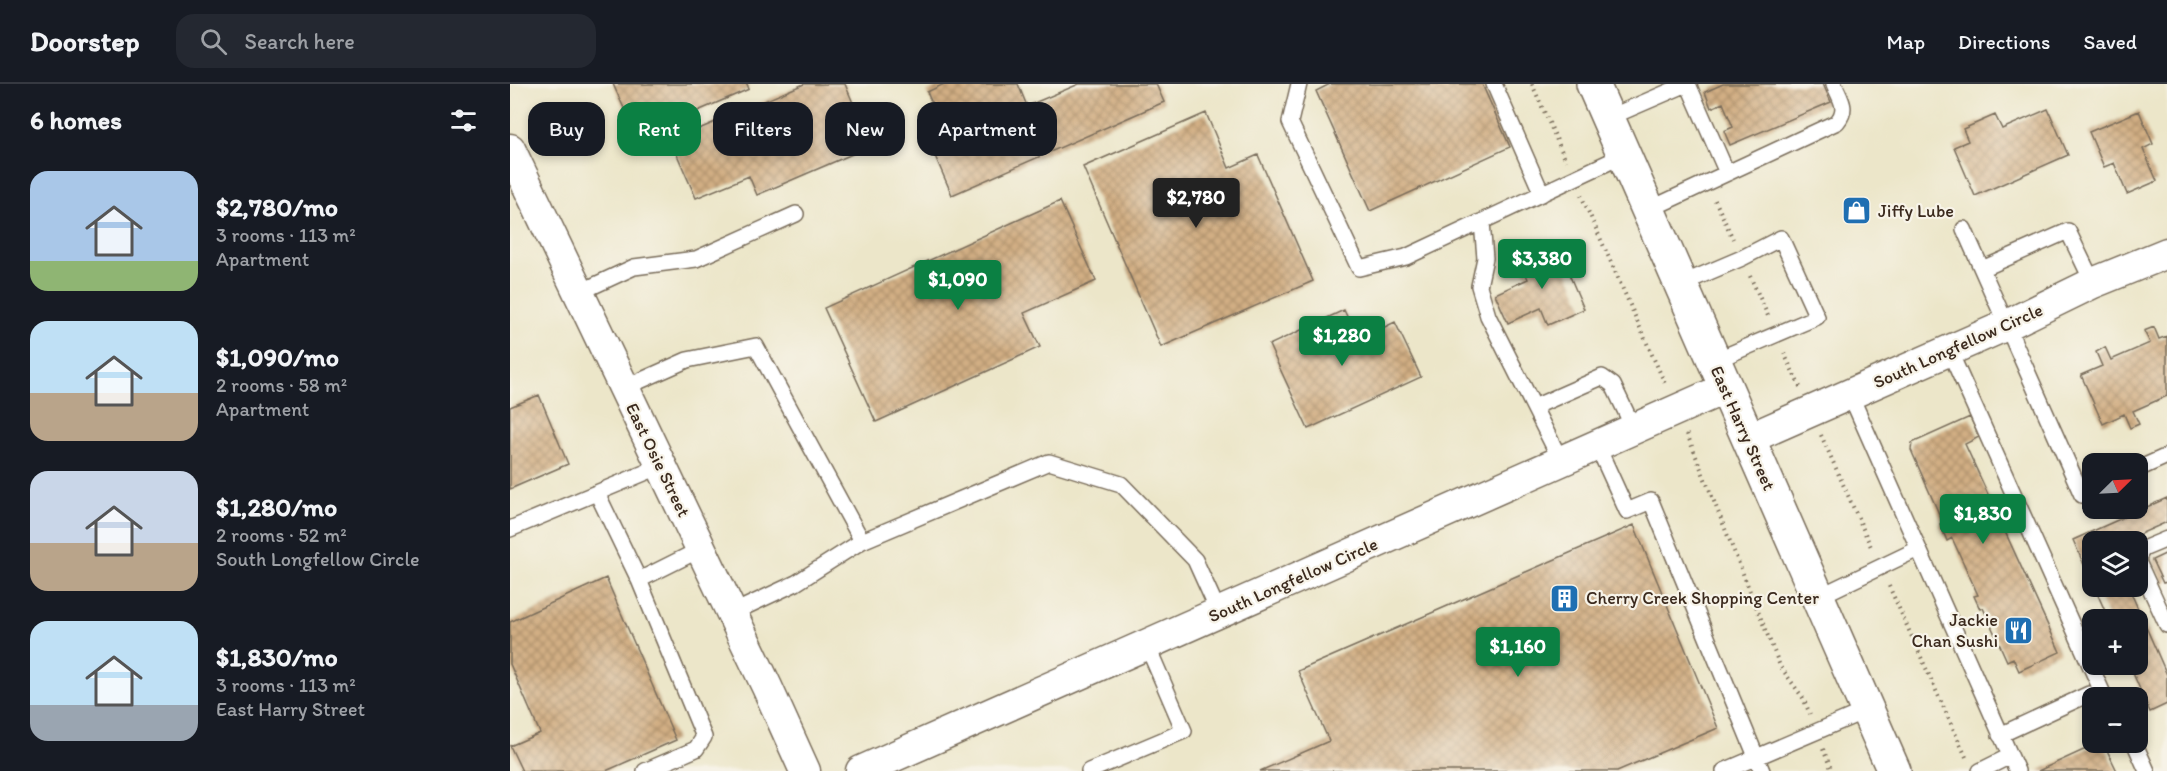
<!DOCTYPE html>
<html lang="en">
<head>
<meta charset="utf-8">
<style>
	body { margin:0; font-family:Itim,sans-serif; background:#242831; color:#f1f3f6; height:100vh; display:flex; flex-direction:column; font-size:22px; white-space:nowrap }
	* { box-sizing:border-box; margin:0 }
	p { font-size:20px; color:#9ea1a6 }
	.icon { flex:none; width:33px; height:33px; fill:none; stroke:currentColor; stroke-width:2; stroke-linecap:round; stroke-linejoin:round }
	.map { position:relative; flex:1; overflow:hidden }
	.panel { display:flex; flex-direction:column; background:#171b24; width:510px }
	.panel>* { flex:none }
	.hud { position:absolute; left:18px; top:18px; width:570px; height:54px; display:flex; gap:12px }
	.needle { width:39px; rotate:66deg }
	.controls { position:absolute; left:1572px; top:369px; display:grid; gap:12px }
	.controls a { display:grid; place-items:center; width:66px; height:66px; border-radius:12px; background:#171b24; box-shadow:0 3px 9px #0003; font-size:30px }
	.price { position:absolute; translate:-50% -51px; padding:0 14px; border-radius:6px; background:#0b8043; color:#fff; font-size:20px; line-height:39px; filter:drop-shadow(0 2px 3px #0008) }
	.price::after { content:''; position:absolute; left:50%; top:36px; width:18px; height:14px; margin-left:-9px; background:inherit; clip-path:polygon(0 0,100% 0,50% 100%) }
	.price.active { background:#222; color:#fff }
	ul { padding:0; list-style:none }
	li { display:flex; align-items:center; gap:18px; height:150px; padding:0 30px }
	li span { display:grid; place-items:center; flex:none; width:168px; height:120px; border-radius:18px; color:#555 }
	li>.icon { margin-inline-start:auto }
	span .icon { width:72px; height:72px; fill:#fffc; stroke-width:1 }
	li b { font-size:26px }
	h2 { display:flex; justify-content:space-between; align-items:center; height:72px; padding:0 30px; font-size:26px }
	.chip { padding:0 21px; border-radius:18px; background:#171b24; box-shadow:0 3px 9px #0003; font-size:21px; line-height:54px }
	.chip.active { background:#0b8043; color:#fff }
	header { display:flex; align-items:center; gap:36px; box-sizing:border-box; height:84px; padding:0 30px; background:#171b24; border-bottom:2px solid #363941 }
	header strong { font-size:28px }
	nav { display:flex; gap:33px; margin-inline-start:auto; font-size:21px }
	.search { width:420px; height:54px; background:#242831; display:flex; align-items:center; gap:15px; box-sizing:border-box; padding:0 21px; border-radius:18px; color:#9ea1a6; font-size:22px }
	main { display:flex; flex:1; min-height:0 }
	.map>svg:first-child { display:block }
	.building { fill:url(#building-cross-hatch) }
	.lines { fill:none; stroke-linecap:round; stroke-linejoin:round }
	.service-casing { stroke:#796c5a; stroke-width:18 }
	.minor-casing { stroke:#796c5a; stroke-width:33 }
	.secondary-casing { stroke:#796c5a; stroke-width:36 }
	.path { stroke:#796c5a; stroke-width:4; stroke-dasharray:1.5 4.5; stroke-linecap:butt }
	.service { stroke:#fff; stroke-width:15 }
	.minor { stroke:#fff; stroke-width:30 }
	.secondary { stroke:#fff; stroke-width:33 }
	.labels { text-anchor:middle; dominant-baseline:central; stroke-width:4.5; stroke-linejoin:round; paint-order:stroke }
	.poi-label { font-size:18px; fill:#3b2a1e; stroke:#f7f3e8; text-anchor:start }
	.street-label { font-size:18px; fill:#3b2a1e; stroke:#f7f3e8 }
</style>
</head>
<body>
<header>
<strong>Doorstep</strong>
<div class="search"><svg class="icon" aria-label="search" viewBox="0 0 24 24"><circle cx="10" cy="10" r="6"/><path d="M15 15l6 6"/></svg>Search here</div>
<nav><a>Map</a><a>Directions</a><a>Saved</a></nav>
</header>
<main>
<section class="panel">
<h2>6 homes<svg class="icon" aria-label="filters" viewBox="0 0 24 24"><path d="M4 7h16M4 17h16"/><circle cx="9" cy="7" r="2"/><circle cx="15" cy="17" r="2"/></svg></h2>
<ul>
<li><span style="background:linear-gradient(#a9c7e8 75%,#8fb573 0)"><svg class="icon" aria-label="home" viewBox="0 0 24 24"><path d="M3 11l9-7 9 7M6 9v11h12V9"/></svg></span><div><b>$2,780/mo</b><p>3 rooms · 113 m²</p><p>Apartment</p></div></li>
<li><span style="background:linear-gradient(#bfe0f5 60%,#b9a48a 0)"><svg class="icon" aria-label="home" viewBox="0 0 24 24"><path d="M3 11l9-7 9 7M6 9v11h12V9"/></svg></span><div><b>$1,090/mo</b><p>2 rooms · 58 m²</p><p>Apartment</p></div></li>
<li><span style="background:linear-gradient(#c9d6e8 60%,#b9a48a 0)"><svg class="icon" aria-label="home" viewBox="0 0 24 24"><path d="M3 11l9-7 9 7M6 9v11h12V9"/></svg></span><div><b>$1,280/mo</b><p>2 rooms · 52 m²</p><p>South Longfellow Circle</p></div></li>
<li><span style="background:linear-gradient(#bfe0f5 70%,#9aa5b1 0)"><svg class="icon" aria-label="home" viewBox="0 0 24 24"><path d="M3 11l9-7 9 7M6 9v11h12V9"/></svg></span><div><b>$1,830/mo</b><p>3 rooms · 113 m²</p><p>East Harry Street</p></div></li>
</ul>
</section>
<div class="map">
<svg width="1657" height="687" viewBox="0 0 1657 687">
	<defs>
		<pattern id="building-cross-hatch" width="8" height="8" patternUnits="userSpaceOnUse" patternTransform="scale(1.5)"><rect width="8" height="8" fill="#d2af84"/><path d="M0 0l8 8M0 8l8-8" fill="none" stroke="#ac8f6b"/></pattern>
	</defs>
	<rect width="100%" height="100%" fill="#f7f3e8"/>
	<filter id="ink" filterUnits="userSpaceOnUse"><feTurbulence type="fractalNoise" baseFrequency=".0167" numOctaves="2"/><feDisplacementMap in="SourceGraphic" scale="12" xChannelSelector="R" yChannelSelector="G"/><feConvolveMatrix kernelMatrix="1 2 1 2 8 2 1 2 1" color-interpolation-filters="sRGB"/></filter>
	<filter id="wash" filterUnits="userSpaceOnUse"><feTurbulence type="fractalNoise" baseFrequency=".008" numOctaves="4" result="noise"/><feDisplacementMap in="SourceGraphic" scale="24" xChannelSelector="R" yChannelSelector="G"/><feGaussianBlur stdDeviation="1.35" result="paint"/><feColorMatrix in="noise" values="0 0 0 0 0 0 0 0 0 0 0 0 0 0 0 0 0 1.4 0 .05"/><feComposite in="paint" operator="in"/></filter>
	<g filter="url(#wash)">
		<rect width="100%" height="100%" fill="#ece6c9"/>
		<g id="blocks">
			<path class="building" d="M103 0H237L239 5 127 53Z
				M294 0H335L361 62 247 111 239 92 186 114 161 57Z
				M434 0H508L517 22 569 0H646L654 18 442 111 422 65 439 58 417 8Z
				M820 0H972L1000 63 860 127 806 7Z
				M1213 0H1313L1321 18 1220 61 1214 47 1223 43 1213 19 1201 24 1195 8Z
				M1538 25 1558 71 1465 112 1444 63 1458 57 1453 45 1485 31 1492 45Z
				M1629 27 1643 60 1633 65 1647 97 1617 110 1604 79 1594 83 1579 48Z
				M696 29 719 84 748 71 803 197 651 263 573 83Z
				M550 117 586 197 514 229 530 263 366 338 314 224Z
				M1047 162 1074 225 1038 241 1031 224 998 239 985 210 1018 195 1011 179Z
				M834 226 848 256 885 238 911 293 798 345 759 261Z
				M1644 243 1649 255 1657 252V312L1623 327 1629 340 1620 344 1614 330 1593 340 1571 291 1592 282 1586 268 1595 263 1601 276 1640 259 1634 247Z
				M29 311 58 380 0 405V323Z
				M1460 333 1469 353 1455 360 1550 568 1509 587 1503 574 1497 577 1473 524 1470 525 1464 512 1468 511 1442 454 1437 457 1430 440 1433 439 1401 366 1402 359Z
				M1657 414V438L1612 458H1582V499L1563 456Z
				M1124 441 1208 644 1107 687H750L819 657 788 587Z
				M1657 469V498L1653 499 1642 476Z
				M96 494 166 656 96 687H12L0 662 30 649 0 580V538Z
				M1584 502H1618L1657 591V620L1640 628 1619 580H1628V536H1599Z
				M1591 658H1593L1607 687H1528Z"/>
		</g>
	</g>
	<g filter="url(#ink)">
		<use href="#blocks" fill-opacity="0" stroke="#796c5a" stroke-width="1.5"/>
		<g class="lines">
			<defs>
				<path id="service" d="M789 0 780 38 849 184 896 173 1114 71
					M984 0 1032 110
					M1178 0 1217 89
					M1098 34 1177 0
					M1138 126 1327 38C1339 24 1330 15 1324 0
					M972 138 975 174 969 202 978 232 1051 377
					M1454 145 1572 411 1582 406
					M1472 185 1558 147 1583 199
					M1171 200 1232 174 1271 154 1307 233 1204 277
					M68 209 124 183 186 175 286 130
					M1439 266 1594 612
					M114 304 177 276 246 262 352 457
					M1340 310 1507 687
					M1024 323 1092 293 1103 301 1124 345
					M1087 361 1117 427 1141 417 1252 687
					M1628 385 1657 372
					M87 409 129 496 194 653 186 665 135 687
					M0 445 151 382
					M1657 455 1633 465 1628 473 1629 480 1657 541
					M129 496 191 465
					M1308 513 1408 465
					M222 529 286 499 352 457 539 378 611 400 685 476 709 529
					M1490 651 1579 610 1595 614
					M1624 658 1637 687
					M579 687 674 647 637 561
					M1214 687 1357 626
					M1470 687 1500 672"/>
				<path id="minor" d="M0 65 257 603 295 687
					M1238 355 1497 241 1583 199 1657 169
					M351 687 1216 304"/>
				<path id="secondary" d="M1083 0 1384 687"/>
			</defs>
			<use href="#service" class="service-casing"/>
			<use href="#minor" class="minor-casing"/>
			<use href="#secondary" class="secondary-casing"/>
			<path class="path" d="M1022 0 1056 77
				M1071 111 1156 302
				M1205 116 1223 155
				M1240 192 1258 232
				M1274 269 1290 303
				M1177 350 1270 582 1293 614 1300 630
				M1311 351 1362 465
				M1379 502 1456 673
				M1313 665 1322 687"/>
			<use href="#service" class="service"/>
			<use href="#minor" class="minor"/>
			<use href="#secondary" class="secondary"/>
		</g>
	</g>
	<defs>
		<symbol id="shop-square" viewBox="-11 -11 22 22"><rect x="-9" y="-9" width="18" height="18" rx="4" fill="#1f6fb2" stroke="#f7f3e8"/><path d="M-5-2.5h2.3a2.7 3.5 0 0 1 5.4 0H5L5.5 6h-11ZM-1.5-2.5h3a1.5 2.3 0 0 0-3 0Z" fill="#fff"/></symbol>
		<symbol id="building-square" viewBox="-11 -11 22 22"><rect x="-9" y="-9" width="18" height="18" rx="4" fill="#1f6fb2" stroke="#f7f3e8"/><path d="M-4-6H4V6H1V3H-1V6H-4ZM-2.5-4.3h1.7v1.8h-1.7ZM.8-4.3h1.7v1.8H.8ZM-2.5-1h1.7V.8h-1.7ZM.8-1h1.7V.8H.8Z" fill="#fff"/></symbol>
		<symbol id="restaurant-square" viewBox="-11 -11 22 22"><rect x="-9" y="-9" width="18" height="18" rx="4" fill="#1f6fb2" stroke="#f7f3e8"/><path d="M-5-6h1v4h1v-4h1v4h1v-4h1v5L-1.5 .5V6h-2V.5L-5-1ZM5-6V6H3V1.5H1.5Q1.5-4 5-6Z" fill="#fff"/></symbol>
	</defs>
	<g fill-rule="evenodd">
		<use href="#shop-square" x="1330" y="110" width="33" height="33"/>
		<use href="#building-square" x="1038" y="498" width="33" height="33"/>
		<use href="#restaurant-square" x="1492" y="530" width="33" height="33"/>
	</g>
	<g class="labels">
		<g class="poi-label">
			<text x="1368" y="127">Jiffy Lube</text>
			<text x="1076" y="514">Cherry Creek Shopping Center</text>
			<text x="1488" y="536" text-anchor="end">Jackie<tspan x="1488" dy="21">Chan Sushi</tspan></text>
		</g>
		<g class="street-label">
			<text transform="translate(1448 262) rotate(-24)">South Longfellow Circle</text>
			<text transform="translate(1233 344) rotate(66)">East Harry Street</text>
			<text transform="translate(148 376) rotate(64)">East Osie Street</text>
			<text transform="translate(783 496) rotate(-24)">South Longfellow Circle</text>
		</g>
	</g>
</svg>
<div class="controls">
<a><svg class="needle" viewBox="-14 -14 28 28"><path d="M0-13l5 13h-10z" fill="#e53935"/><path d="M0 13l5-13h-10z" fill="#9ea1a6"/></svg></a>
<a><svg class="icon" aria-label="layers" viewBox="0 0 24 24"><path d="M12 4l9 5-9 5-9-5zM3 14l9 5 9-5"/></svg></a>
<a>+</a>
<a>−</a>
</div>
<b class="price active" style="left:686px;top:145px">$2,780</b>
<b class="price" style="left:1032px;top:206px">$3,380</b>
<b class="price" style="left:448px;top:227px">$1,090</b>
<b class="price" style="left:832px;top:283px">$1,280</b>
<b class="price" style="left:1473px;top:461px">$1,830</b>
<b class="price" style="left:1008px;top:594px">$1,160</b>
<div class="hud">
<a class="chip">Buy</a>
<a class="chip active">Rent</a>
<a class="chip">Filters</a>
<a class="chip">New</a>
<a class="chip">Apartment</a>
</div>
</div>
</main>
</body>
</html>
